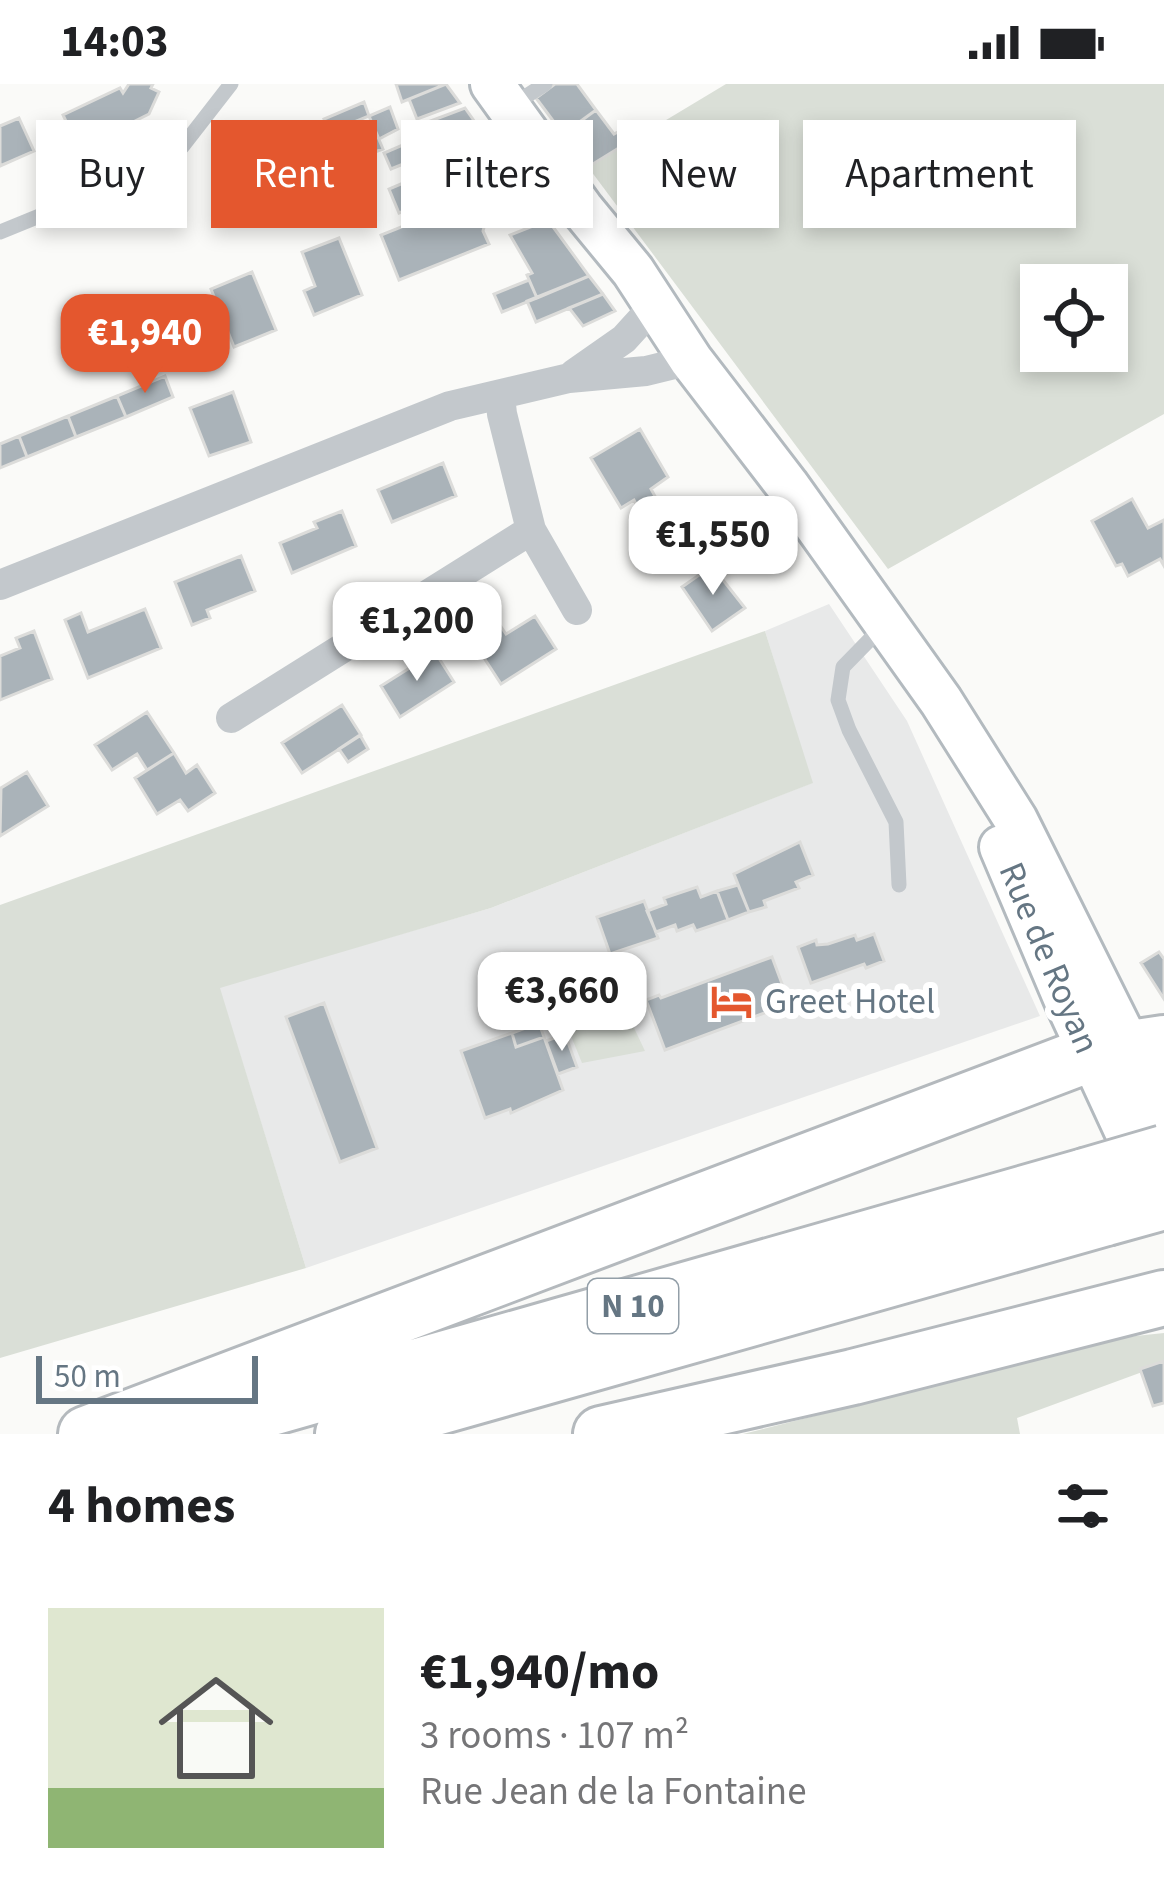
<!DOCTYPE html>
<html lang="en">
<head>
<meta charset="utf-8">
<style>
	body { margin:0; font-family:"Source Sans 3",sans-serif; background:#f6f6f6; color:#202124; height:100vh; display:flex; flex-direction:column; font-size:45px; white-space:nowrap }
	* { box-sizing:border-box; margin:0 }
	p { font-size:39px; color:#757577 }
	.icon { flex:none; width:66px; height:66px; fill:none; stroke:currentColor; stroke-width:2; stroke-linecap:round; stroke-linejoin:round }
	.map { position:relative; height:1350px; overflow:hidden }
	.sheet { display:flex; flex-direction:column; background:#fff; flex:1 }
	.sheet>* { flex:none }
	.top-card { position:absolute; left:36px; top:36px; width:1092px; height:108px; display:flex; gap:24px }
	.buttons { position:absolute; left:1020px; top:180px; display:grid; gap:24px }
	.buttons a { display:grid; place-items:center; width:108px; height:108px; border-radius:0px; background:#fff; box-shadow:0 6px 18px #0003; font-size:60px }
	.scale { position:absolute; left:36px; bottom:30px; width:222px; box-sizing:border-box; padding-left:12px; border:6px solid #657683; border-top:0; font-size:33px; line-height:42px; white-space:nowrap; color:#657683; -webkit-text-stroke:9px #fff; paint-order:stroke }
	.price { position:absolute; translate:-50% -102px; padding:0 27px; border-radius:24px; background:#fff; color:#222; font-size:39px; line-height:78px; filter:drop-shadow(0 3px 6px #0008) }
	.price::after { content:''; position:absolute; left:50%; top:72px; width:36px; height:27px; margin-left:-18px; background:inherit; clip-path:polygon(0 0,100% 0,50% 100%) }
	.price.selected { background:#e4572e; color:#fff }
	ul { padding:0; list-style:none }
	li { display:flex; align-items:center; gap:36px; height:300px; padding:0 48px }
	li span { display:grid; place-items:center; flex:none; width:336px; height:240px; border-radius:0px; color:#555 }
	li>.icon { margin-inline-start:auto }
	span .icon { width:144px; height:144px; fill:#fffc; stroke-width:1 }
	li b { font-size:51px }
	h2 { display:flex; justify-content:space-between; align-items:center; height:144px; padding:0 48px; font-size:51px }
	.chip { padding:0 42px; border-radius:0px; background:#fff; box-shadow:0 6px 18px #0003; font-size:42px; line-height:108px }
	.chip.selected { background:#e4572e; color:#fff }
	.status { display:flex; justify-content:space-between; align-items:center; height:84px; padding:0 60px; background:#fff; direction:ltr }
	.status svg { height:33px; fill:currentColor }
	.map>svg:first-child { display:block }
	.built { fill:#e8e9e9 }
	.green { fill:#dadfd7; fill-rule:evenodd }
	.building { fill:#aab3b9; stroke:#dcdcda; stroke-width:3 }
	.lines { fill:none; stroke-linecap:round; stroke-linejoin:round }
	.secondary-casing { stroke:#b3babf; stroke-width:48 }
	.highway-casing { stroke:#b4b9bd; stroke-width:60 }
	.lane { stroke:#c3c8cc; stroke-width:15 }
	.street { stroke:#c3c8cc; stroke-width:30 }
	.secondary { stroke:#fff; stroke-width:42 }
	.highway { stroke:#fff; stroke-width:54 }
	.highway-bridge-casing { stroke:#b4b9bd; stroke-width:60; stroke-linecap:butt }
	.highway-bridge { stroke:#fff; stroke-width:54 }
	.labels { text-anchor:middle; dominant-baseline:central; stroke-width:12; stroke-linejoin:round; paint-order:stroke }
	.shield { fill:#fff; stroke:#939fa8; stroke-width:3 }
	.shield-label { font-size:33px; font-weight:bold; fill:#657683 }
	.street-label { font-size:36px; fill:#657683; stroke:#fff }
	.poi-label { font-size:36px; fill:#657683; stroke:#fff; text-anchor:start }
</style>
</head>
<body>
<div class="status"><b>14:03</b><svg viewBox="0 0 49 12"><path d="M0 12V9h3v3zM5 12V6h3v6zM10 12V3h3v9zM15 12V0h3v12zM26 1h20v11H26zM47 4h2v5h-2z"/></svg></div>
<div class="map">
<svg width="1164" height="1350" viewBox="0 0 1164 1350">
	<rect width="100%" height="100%" fill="#fafaf8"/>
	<path class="built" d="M829 520 907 637 1040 932 306 1184 219 903 491 824 812 699 765 547Z"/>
	<path class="green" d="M726 0H1164V330L888 485 588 83ZM1041 201H1107V267H1041Z
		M765 547 813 699 491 824 220 904 306 1184 0 1274V821Z
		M615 904 645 967 582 979 560 925Z
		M1164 1249V1280L1017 1334 1020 1350H743L1126 1253Z"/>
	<path class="building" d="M129 0H153L151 4 159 8 149 30 79 65 63 31 120 4 123 9Z
		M396 0H446L402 18Z
		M446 0 460 19 417 35 409 15Z
		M555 0H577L596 26 563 50 536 14Z
		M364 18 369 32 330 48 324 35Z
		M390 23 398 45 379 55 369 32Z
		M465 24 482 48 391 85 384 69 424 52 420 41Z
		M596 26 614 50 627 43 635 54 588 83 563 50Z
		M19 34 34 67 0 82V42Z
		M482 48 492 61 413 95 407 78Z
		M377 51 383 65 355 75 350 62Z
		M470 72 481 96 427 118 424 110 443 102 436 86Z
		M415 94 425 119 399 129 389 105Z
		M471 115 479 133 486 136 483 147 489 160 399 196 381 151Z
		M548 136 589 192 537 214 527 191 532 189 510 151Z
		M339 154 362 211 314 231 304 207 315 202 302 168Z
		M252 188 276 246 234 263 211 205Z
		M589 192 603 210 536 238 527 217Z
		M529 196 537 214 502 228 494 210Z
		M603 210 615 227 583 242 569 224Z
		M165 292 173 313 126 333 117 312Z
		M233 308 251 358 209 372 190 324Z
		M117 312 126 333 76 353 68 332Z
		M68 332 76 353 27 373 19 352Z
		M640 345 668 393 651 405 656 414 639 425 634 416 621 424 591 374Z
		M19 352 27 373 0 384V360Z
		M443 379 456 412 392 438 378 406Z
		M1132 415 1148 444 1164 436V482L1160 475 1128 492 1122 480 1116 482 1092 437Z
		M342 427 356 462 292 489 280 459 317 444 314 438Z
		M241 472 255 507 207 526 210 534 192 541 175 498Z
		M712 482 745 524 712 547 682 503Z
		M145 525 161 564 88 594 65 536 81 529 88 548Z
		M535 532 556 565 501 600 471 554 497 537 506 550Z
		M34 547 52 595 0 616V572L20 564 16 554Z
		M435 568 454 598 400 633 381 602Z
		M342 621 361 651 302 689 282 659Z
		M147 628 174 669 147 686 137 670 112 686 95 661Z
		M360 651 368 665 348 678 339 665Z
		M174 669 186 689 197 681 215 709 188 727 180 716 157 730 135 694Z
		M27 688 48 722 0 752 1 704Z
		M800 758 813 791 796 798 799 804 764 817 766 823 749 828 734 790Z
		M738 801 749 828 728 836 717 807Z
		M697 803 701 813 717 807 728 836 696 847 693 841 677 847 675 841 656 848 647 827 666 820 664 814Z
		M644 817 658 854 610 870 597 833Z
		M874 850 884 877 866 884 864 880 811 899 798 863 816 856 817 861 828 860 855 851 857 856Z
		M1159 868 1164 875V915L1141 879Z
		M772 873 791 924 777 929 775 925 665 966 646 916 659 911 661 914Z
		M324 919 377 1064 340 1078 286 933Z
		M539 939 544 953 516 963 512 949Z
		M512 949 516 963 544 953 563 1006 511 1029 510 1025 485 1034 461 967Z
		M565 950 577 983 558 990 546 957Z
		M1164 1277V1319L1153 1322 1140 1285Z"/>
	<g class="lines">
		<defs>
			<path id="secondary" d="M492 0 582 125 633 187 691 276 787 401 941 617 1016 736 1164 1033
				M1001 763 1067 919 1151 1101"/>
			<path id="highway" d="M86 1350 1090 970 1164 959
				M180 1350 1085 1092
				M343 1350 1106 1134
				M601 1350 853 1293 1164 1214"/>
		</defs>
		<use href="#secondary" class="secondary-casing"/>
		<use href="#highway" class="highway-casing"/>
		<path class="lane" d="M511 22 545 0
			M0 148 157 84 182 63 231 0
			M884 541 843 583 838 616 849 646 896 738 899 801"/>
		<path class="street" d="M574 290 624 255 654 222
			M531 446 577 526
			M0 501 450 322 569 294 646 287 691 276
			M231 634 531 446 502 330 500 311"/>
		<use href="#secondary" class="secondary"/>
		<use href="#highway" class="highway"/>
		<defs>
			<path id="highway-bridge" d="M1085 1092 1164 1069
				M1106 1134 1164 1118"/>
		</defs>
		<use href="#highway-bridge" class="highway-bridge-casing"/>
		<use href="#highway-bridge" class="highway-bridge"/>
	</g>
	<defs>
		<symbol id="hotel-bare" viewBox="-9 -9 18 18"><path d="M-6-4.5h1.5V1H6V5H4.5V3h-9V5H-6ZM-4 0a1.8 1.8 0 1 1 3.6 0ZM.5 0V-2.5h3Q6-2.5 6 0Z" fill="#e4572e" stroke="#fff" stroke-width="2.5" paint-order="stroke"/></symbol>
	</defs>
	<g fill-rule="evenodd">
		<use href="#hotel-bare" x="702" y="888" width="59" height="59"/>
	</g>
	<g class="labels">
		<rect class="shield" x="588" y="1195" width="90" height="54" rx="9"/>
		<g class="shield-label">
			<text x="633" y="1222">N 10</text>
		</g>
		<g class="street-label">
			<text transform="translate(1049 874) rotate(67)">Rue de Royan</text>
		</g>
		<g class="poi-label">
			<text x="765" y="917">Greet Hotel</text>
		</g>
	</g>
</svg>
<div class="buttons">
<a><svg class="icon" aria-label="locate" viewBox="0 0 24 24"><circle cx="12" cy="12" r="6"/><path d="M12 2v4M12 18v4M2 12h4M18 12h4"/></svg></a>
</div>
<div class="scale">50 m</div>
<b class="price selected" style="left:145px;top:312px">€1,940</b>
<b class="price" style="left:713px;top:514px">€1,550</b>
<b class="price" style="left:417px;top:600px">€1,200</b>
<b class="price" style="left:562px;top:970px">€3,660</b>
<div class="top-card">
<a class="chip">Buy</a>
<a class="chip selected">Rent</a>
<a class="chip">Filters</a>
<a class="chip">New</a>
<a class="chip">Apartment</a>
</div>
</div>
<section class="sheet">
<h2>4 homes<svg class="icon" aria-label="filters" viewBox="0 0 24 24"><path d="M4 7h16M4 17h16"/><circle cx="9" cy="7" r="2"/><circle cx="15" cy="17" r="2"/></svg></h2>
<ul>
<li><span style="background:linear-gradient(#dfe7d0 75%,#8fb573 0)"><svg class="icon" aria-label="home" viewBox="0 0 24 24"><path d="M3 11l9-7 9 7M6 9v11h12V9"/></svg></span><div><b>€1,940/mo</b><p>3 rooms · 107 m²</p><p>Rue Jean de la Fontaine</p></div></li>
</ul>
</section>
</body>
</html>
